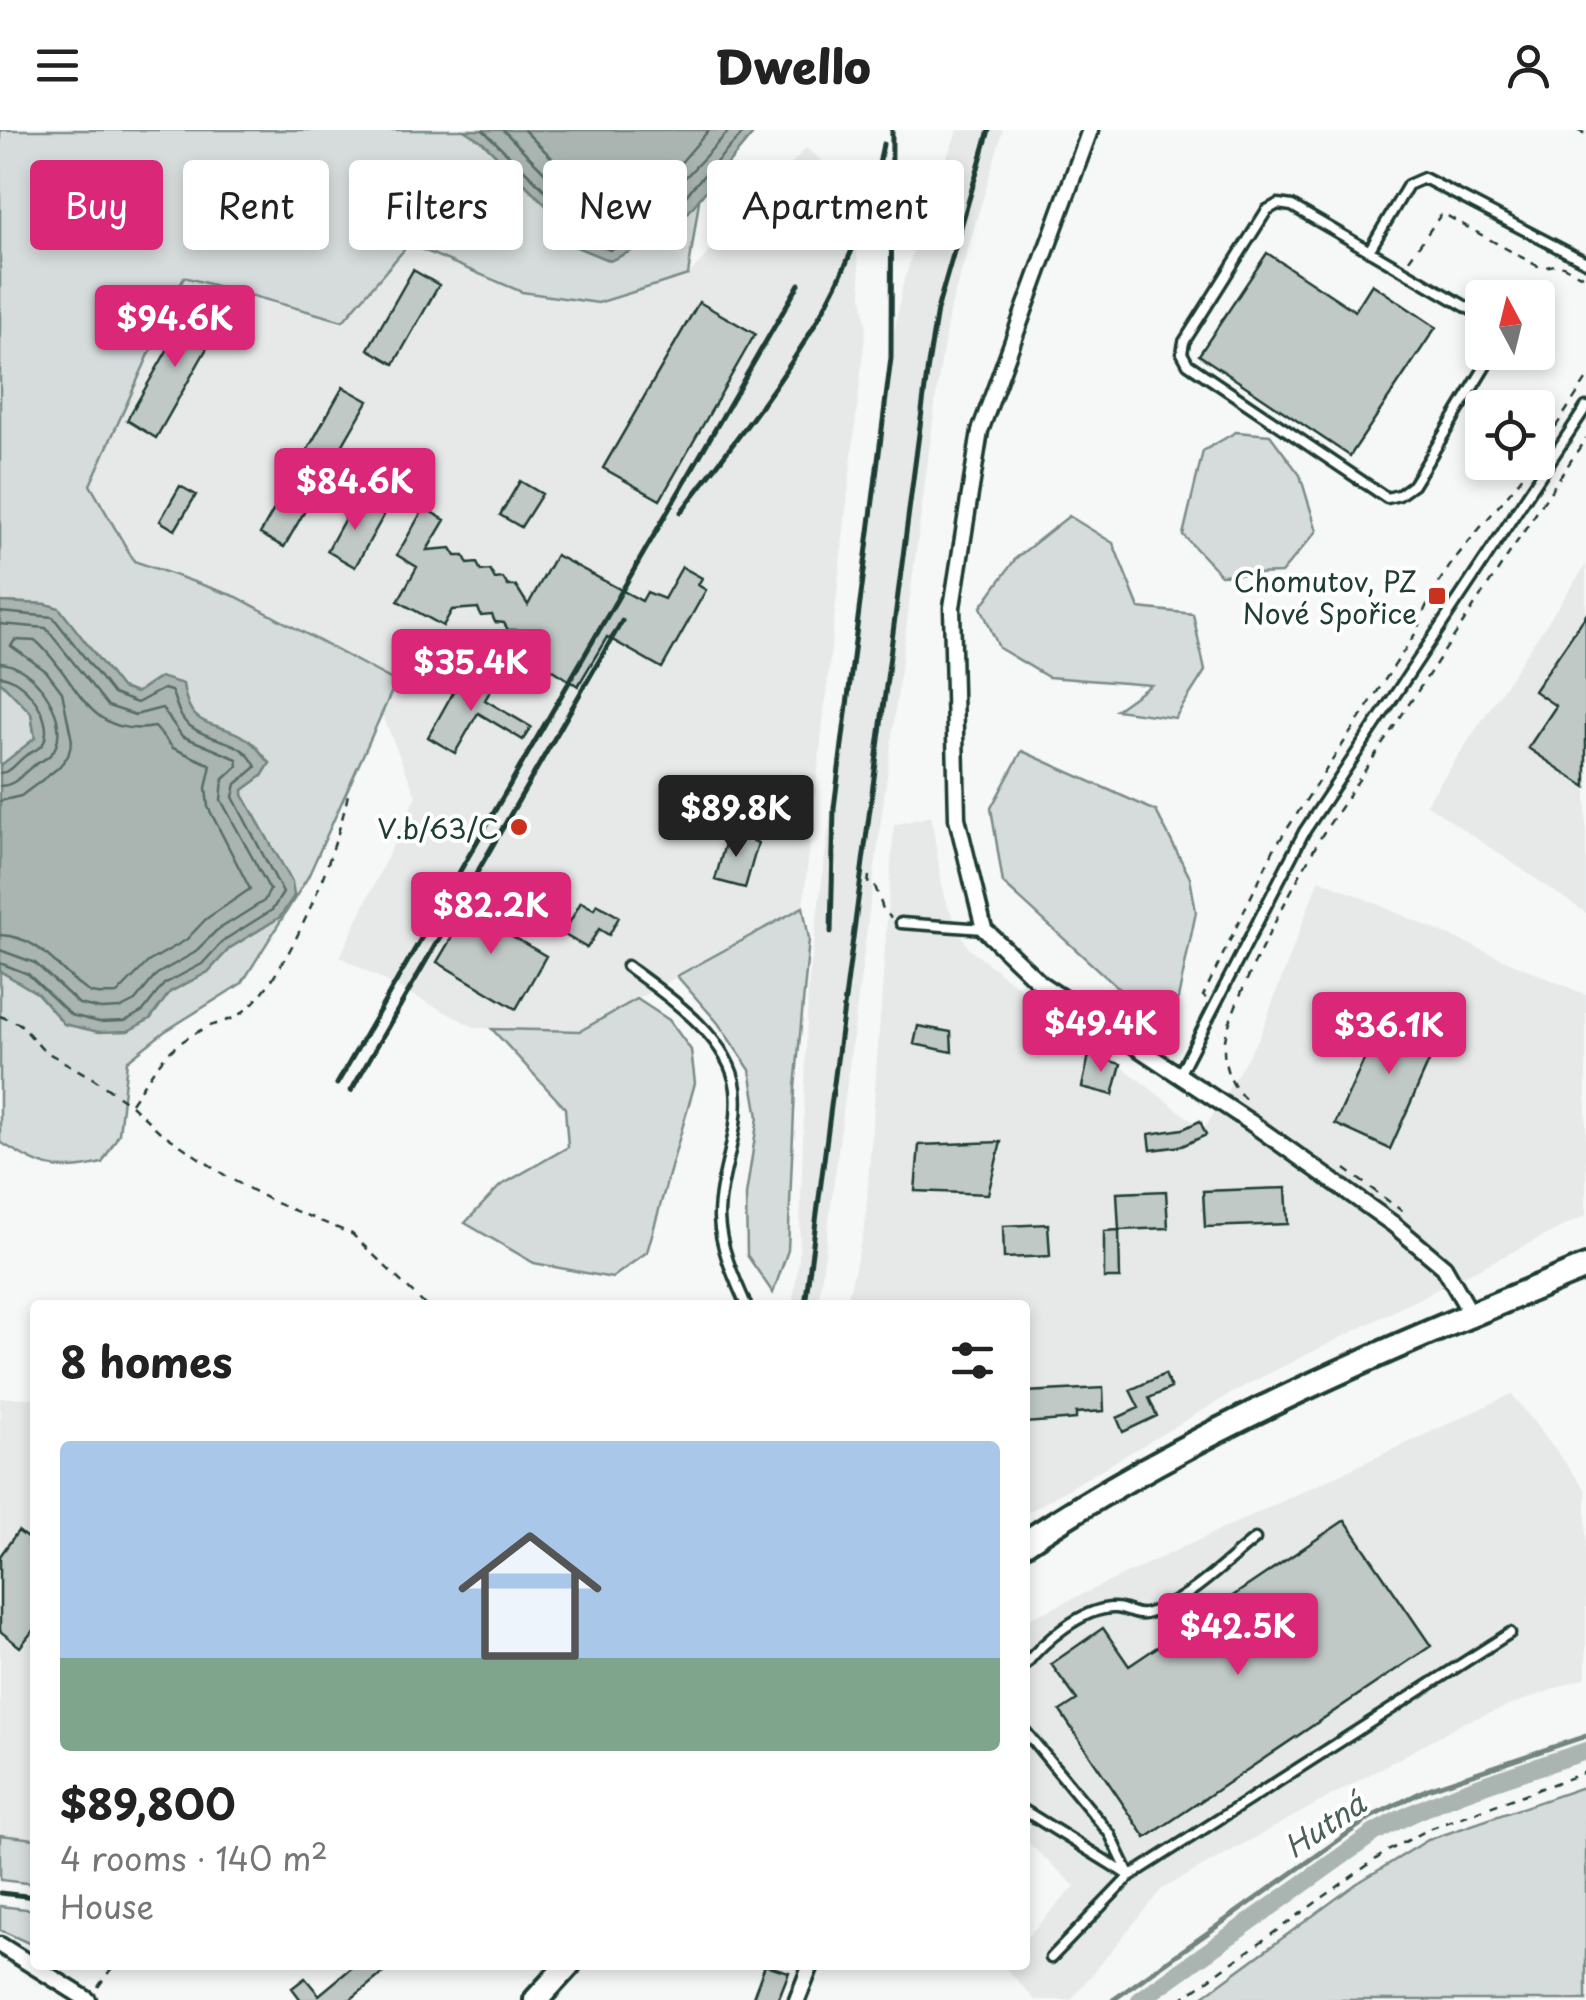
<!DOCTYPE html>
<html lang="en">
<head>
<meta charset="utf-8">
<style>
	body { margin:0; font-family:"Playpen Sans",sans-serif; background:#f6f6f6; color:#222; height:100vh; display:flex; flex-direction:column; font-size:38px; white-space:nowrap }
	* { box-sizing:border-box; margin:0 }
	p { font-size:32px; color:#767676 }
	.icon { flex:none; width:55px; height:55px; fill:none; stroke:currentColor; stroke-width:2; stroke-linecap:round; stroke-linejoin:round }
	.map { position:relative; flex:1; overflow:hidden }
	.panel { position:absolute; left:30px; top:1170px; width:1000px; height:670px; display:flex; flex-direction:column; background:#fff; border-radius:10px; box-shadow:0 5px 15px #0003 }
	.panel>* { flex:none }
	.guide { position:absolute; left:30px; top:30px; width:1000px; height:90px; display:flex; gap:20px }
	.needle { width:65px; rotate:353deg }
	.buttons { position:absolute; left:1465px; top:150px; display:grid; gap:20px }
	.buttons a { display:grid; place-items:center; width:90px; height:90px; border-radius:10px; background:#fff; box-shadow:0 5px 15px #0003; font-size:50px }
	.price { position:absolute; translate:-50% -85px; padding:0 22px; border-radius:10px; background:#db2777; color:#fff; font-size:32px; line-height:65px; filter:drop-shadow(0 2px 5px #0008) }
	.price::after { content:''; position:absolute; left:50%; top:60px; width:30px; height:22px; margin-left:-15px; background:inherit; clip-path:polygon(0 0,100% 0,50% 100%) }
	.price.active { background:#222; color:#fff }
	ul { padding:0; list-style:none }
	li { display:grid; align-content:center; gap:20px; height:530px; padding:0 30px }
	li span { display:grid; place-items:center; height:310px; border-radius:10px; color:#555 }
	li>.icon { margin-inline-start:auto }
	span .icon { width:180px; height:180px; fill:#fffc; stroke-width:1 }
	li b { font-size:42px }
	h2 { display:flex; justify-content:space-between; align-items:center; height:120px; padding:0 30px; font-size:42px }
	.pill { padding:0 35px; border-radius:10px; background:#fff; box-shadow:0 5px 15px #0003; font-size:35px; line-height:90px }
	.pill.active { background:#db2777; color:#fff }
	header { display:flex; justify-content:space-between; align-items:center; height:130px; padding:0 30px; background:#fff; font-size:45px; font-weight:800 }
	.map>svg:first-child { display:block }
	.built { fill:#e6e9e8 }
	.green { fill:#d6dcdb; stroke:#7a8c88; stroke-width:2.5 }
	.water { fill:#aab5b1; stroke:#72857f; stroke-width:2.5 }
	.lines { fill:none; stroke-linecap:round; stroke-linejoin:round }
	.shore { stroke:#576d66; stroke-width:2.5 }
	.stream { stroke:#72857f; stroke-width:5 }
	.canal { stroke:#aab5b1; stroke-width:18 }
	.building { fill:#c0c9c6; stroke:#1f3d34; stroke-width:2.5 }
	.service-casing { stroke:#1f3d34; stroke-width:15 }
	.minor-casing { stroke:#1f3d34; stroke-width:21 }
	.primary-casing { stroke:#1f3d34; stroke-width:30 }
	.path { stroke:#1f3d34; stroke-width:2.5; stroke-dasharray:8 8; stroke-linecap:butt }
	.service { stroke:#fff; stroke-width:8 }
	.minor { stroke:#fff; stroke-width:14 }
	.primary { stroke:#fff; stroke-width:22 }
	.rail { stroke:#1f3d34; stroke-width:5 }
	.poi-dot { fill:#c8321e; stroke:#fff; stroke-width:4 }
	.labels { text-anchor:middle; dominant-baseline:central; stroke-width:8; stroke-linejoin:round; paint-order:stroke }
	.poi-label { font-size:28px; fill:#1f3d34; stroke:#fff; text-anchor:end }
	.water-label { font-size:30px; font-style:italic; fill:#49615a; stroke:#fff }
</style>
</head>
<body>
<header><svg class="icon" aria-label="menu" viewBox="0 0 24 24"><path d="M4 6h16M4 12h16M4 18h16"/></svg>Dwello<svg class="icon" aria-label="person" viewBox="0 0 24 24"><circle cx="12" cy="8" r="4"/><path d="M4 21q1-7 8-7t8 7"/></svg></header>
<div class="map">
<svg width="1586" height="1870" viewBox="0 0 1586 1870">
	<rect width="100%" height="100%" fill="#f6f7f7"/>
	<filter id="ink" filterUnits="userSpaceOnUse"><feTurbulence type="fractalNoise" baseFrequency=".01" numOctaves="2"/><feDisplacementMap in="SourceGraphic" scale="20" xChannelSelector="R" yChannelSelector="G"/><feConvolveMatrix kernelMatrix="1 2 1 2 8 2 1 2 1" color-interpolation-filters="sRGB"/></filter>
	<g filter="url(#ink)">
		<path class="built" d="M958 0H1003L949 183 940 237 818 1175H792L799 1130 808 859 887 242 903 154 931 65Z
			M806 18 848 51 866 196 803 777 580 901 476 898 340 827 416 666 382 584 396 552 237 467 134 431 90 355 184 147 342 191 409 114 522 162 598 173 688 145Z
			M1586 435V783L1426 674Z
			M931 686 944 768 968 818 1204 1000 1260 906 1319 749 1586 865V1085L1244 1256 1025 1384V1175H846L865 1096 894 695Z
			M1512 1264 1586 1360V1547L1463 1593 1162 1759 1071 1870H1035L1003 1835H1025V1809L1075 1756 1025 1710V1491Z
			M0 1268H35V1709L0 1705Z"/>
		<path class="green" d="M0 0H464L483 12 548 77 557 109 672 102 700 64 688 145 598 173 522 162 409 114 343 191 184 147 90 355 134 431 237 467 396 552 308 747 242 853 164 902 127 931 119 1004 102 1033C54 1045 40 1036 0 1012V841L37 863 65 894 150 889 170 862 208 842 230 818 280 787 291 751 243 665V660L262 646 270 633 254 614 195 588 186 575 150 558 136 563 121 558 59 478 46 474 0 472Z
			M1236 302 1270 305 1300 345 1317 401 1281 443 1221 445 1183 405 1203 321Z
			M1069 386 1113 413 1139 478 1193 484 1205 541 1175 588 1116 580 1151 555 1048 547 999 518 981 477 1016 428Z
			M0 551 31 583 35 609 0 636Z
			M1022 621 1156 681 1190 748 1196 782 1174 888 1120 860 1003 753 991 678Z
			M803 777 809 809 795 958 788 1120 773 1163 747 1125 746 1065 758 987 750 940 718 893 677 846Z
			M637 869 669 890 691 920 695 953 647 1122 612 1148 534 1133 465 1093 500 1056 568 1017 565 978 492 899 580 901Z
			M1586 1656V1870H1198L1356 1754 1428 1710Z
			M0 1705 35 1709V1754L0 1750Z
			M0 1776 35 1780V1816L0 1800Z"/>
		<path class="water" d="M464 0H756L672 102 610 131 557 109 547 76 483 12Z
			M0 472 46 474 59 478 121 558 136 563 160 547 183 554C190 603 214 588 247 609 256 615 262 625 270 633L262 646 243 660V665L292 752 294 766 280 787 230 818 208 842 170 862 150 889 128 901 99 902 64 894 37 863 0 841V636L35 608 31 583 0 551Z"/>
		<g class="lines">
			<path class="shore" d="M483 0 555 70 566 102 610 120 665 94 692 58 746 0
				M503 0 565 63 577 94 610 107 657 85 683 50 730 0
				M524 0 578 54 589 83 610 91 646 73 709 0
				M0 482 53 487 113 564 137 573 163 559 171 561C177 572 178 588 190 596 213 614 242 607 256 637L236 654 233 667 283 763 272 780 224 810 202 834 164 854 143 881 125 891 99 892 71 885 28 844 0 833
				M0 494 46 498 108 576 135 585 162 578 182 606 237 629 238 636 223 650 221 670 270 760 264 771 216 801 194 823 157 844 135 871 121 878 101 879 79 874 35 833 0 820
				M0 533C33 535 68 583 56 616 52 627 42 630 33 636 20 645 17 655 0 656
				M0 546C24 548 54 587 44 612 41 619 31 622 25 626 16 633 12 642 0 643
				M0 671 21 666 58 638 68 626 72 611 62 562 46 541 11 516 15 510 36 511C79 549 85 609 155 597L173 618 211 635 206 658 208 677 250 759 206 789 186 810 148 832 117 864C107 864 94 866 86 860 56 839 42 807 0 805"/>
			<path class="stream" d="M1113 1870 1371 1687 1428 1659 1586 1606"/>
			<path class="canal" d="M1140 1870 1374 1703C1441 1665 1514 1645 1586 1621"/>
		</g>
		<path class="building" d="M1267 123 1355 181 1372 154 1436 197 1350 326 1199 225Z
			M413 140 439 155 394 234 368 219Z
			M195 172 224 188 156 308 127 290Z
			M699 172 755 204 660 370 603 338Z
			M343 257 368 271 284 417 260 404Z
			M520 351 542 364 521 397 500 385Z
			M180 356 196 365 175 400 160 391Z
			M355 370 384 385 355 437 327 421Z
			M424 378 445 390 427 420 451 418 456 426H464L468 434 477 433 481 441 490 440 495 449 503 448 508 456H516L528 475 556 425 642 471 647 462 664 469 682 437 702 448 698 455 706 460 662 538 607 507 578 556 521 519 518 500H508L504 493 495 492 492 485 481 486 478 478 452 480 443 496 398 471 417 437 397 425Z
			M1586 485V657L1528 618 1556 576 1534 561Z
			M465 541 493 556 485 570 531 597 523 610 478 583 455 623 428 607Z
			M729 699 758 713 745 758 715 750Z
			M475 768 488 774 481 788 546 826 516 879 437 832Z
			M581 772 594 779 597 774 619 787 609 805 599 799 587 818 563 804Z
			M1389 875 1443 900 1390 1019 1335 994Z
			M918 896 951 902 952 922 914 914Z
			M1089 925 1121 934 1113 965 1082 957Z
			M1200 991 1206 1005 1182 1016 1151 1020 1149 1004 1183 999Z
			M1001 1012 988 1064 915 1061 919 1015Z
			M1286 1058 1288 1094 1205 1097 1203 1061Z
			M1166 1061 1168 1098 1119 1100 1117 1063Z
			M1048 1094 1050 1126 1004 1128 1003 1096Z
			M1119 1100 1120 1148H1104V1101Z
			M1165 1244 1171 1258 1149 1268 1157 1286 1123 1302 1117 1288 1139 1278 1130 1260Z
			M1103 1258 1104 1281 1076 1283V1289L1025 1293V1262Z
			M1345 1390 1431 1516 1146 1708 1060 1581 1077 1570 1051 1534 1103 1498 1129 1536Z
			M18 1401 35 1414V1498L20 1517 0 1501V1426Z
			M355 1835H393L350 1870H301L292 1858 305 1848 319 1865Z
			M765 1835 789 1842 778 1870H752Z"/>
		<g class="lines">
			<defs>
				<path id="service" d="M1369 121 1408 55 1424 48 1586 132
					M1482 186 1292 76 1278 74 1267 80 1184 212 1182 223 1188 234 1387 368 1399 365 1413 355 1494 222
					M901 793 984 799
					M627 836C665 864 730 907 736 959 741 1003 719 1045 719 1087 720 1117 734 1148 746 1175
					M1179 945 1304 702 1586 277
					M1025 1535C1043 1512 1083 1477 1115 1478 1125 1478 1135 1486 1145 1484 1186 1474 1223 1434 1255 1409
					M1025 1601 1110 1704 1130 1746 1510 1503
					M1025 1681 1130 1746 1051 1828"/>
				<path id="minor" d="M1090 0 980 301 952 477 957 688 984 799 1041 854 1250 992 1393 1094 1444 1137 1471 1184
					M0 1815 88 1870
					M797 1870 811 1835"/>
				<path id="primary" d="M1025 1413C1198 1297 1394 1216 1586 1137
					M536 1870 568 1835"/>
			</defs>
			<use href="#service" class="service-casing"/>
			<use href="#minor" class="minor-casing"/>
			<use href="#primary" class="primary-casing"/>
			<path class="path" d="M1577 0 1586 4
				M1409 130 1442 83 1541 138 1559 134 1586 148
				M1538 324 1586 250
				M869 746 868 755 875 756 883 779 891 788
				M1206 868 1203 866 1274 719 1417 501C1436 434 1495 389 1532 332
				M0 886 20 894 43 920 94 949 131 975 159 1001 229 1048 276 1073 352 1104 425 1175
				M1245 969C1231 955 1224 939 1224 919 1224 881 1300 744 1322 705L1586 308
				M131 973C156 937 164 919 205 898 216 893 230 891 240 884 289 851 339 716 349 659
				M1345 1039 1402 1081
				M98 1857 114 1835
				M1180 1870 1386 1722 1429 1699 1586 1642"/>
			<use href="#service" class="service"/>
			<use href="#minor" class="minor"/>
			<use href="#primary" class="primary"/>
			<path class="rail" d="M681 382C770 265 857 163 883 14
				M831 802 834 678 891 228 892 0
				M337 954 799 154
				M351 961 622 491
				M805 1175 928 235 937 180 989 0
				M0 1763 35 1767"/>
		</g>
	</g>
	<g class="poi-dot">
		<rect x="1427" y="456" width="20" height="20" rx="5"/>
		<circle cx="519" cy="697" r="10"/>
	</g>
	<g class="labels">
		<g class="poi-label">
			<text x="1417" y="450">Chomutov, PZ<tspan x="1417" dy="32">Nové Spořice</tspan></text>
			<text x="499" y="697">V.b/63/C</text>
		</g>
		<g class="water-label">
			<text transform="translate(1324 1694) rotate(-34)">Hutná</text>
		</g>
	</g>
</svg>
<div class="buttons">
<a><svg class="needle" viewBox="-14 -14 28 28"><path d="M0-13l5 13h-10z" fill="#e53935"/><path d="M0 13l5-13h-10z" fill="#767676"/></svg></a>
<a><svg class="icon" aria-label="locate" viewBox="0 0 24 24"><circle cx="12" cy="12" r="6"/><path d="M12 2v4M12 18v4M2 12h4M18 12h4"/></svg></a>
</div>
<b class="price" style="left:175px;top:240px">$94.6K</b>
<b class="price" style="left:355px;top:403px">$84.6K</b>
<b class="price" style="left:471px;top:584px">$35.4K</b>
<b class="price active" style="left:736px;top:730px">$89.8K</b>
<b class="price" style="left:491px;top:827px">$82.2K</b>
<b class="price" style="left:1101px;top:945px">$49.4K</b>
<b class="price" style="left:1389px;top:947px">$36.1K</b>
<b class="price" style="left:1238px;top:1548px">$42.5K</b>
<div class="guide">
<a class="pill active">Buy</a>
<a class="pill">Rent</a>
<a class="pill">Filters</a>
<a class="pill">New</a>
<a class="pill">Apartment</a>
</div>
<section class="panel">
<h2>8 homes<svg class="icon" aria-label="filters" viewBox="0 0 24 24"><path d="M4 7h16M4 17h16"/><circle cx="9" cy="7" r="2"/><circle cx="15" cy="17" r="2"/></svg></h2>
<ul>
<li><span style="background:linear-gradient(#a9c7e8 70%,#7fa58c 0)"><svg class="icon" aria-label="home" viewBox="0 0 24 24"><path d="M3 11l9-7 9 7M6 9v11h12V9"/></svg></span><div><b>$89,800</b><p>4 rooms · 140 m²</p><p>House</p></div></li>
</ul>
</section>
</div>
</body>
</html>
